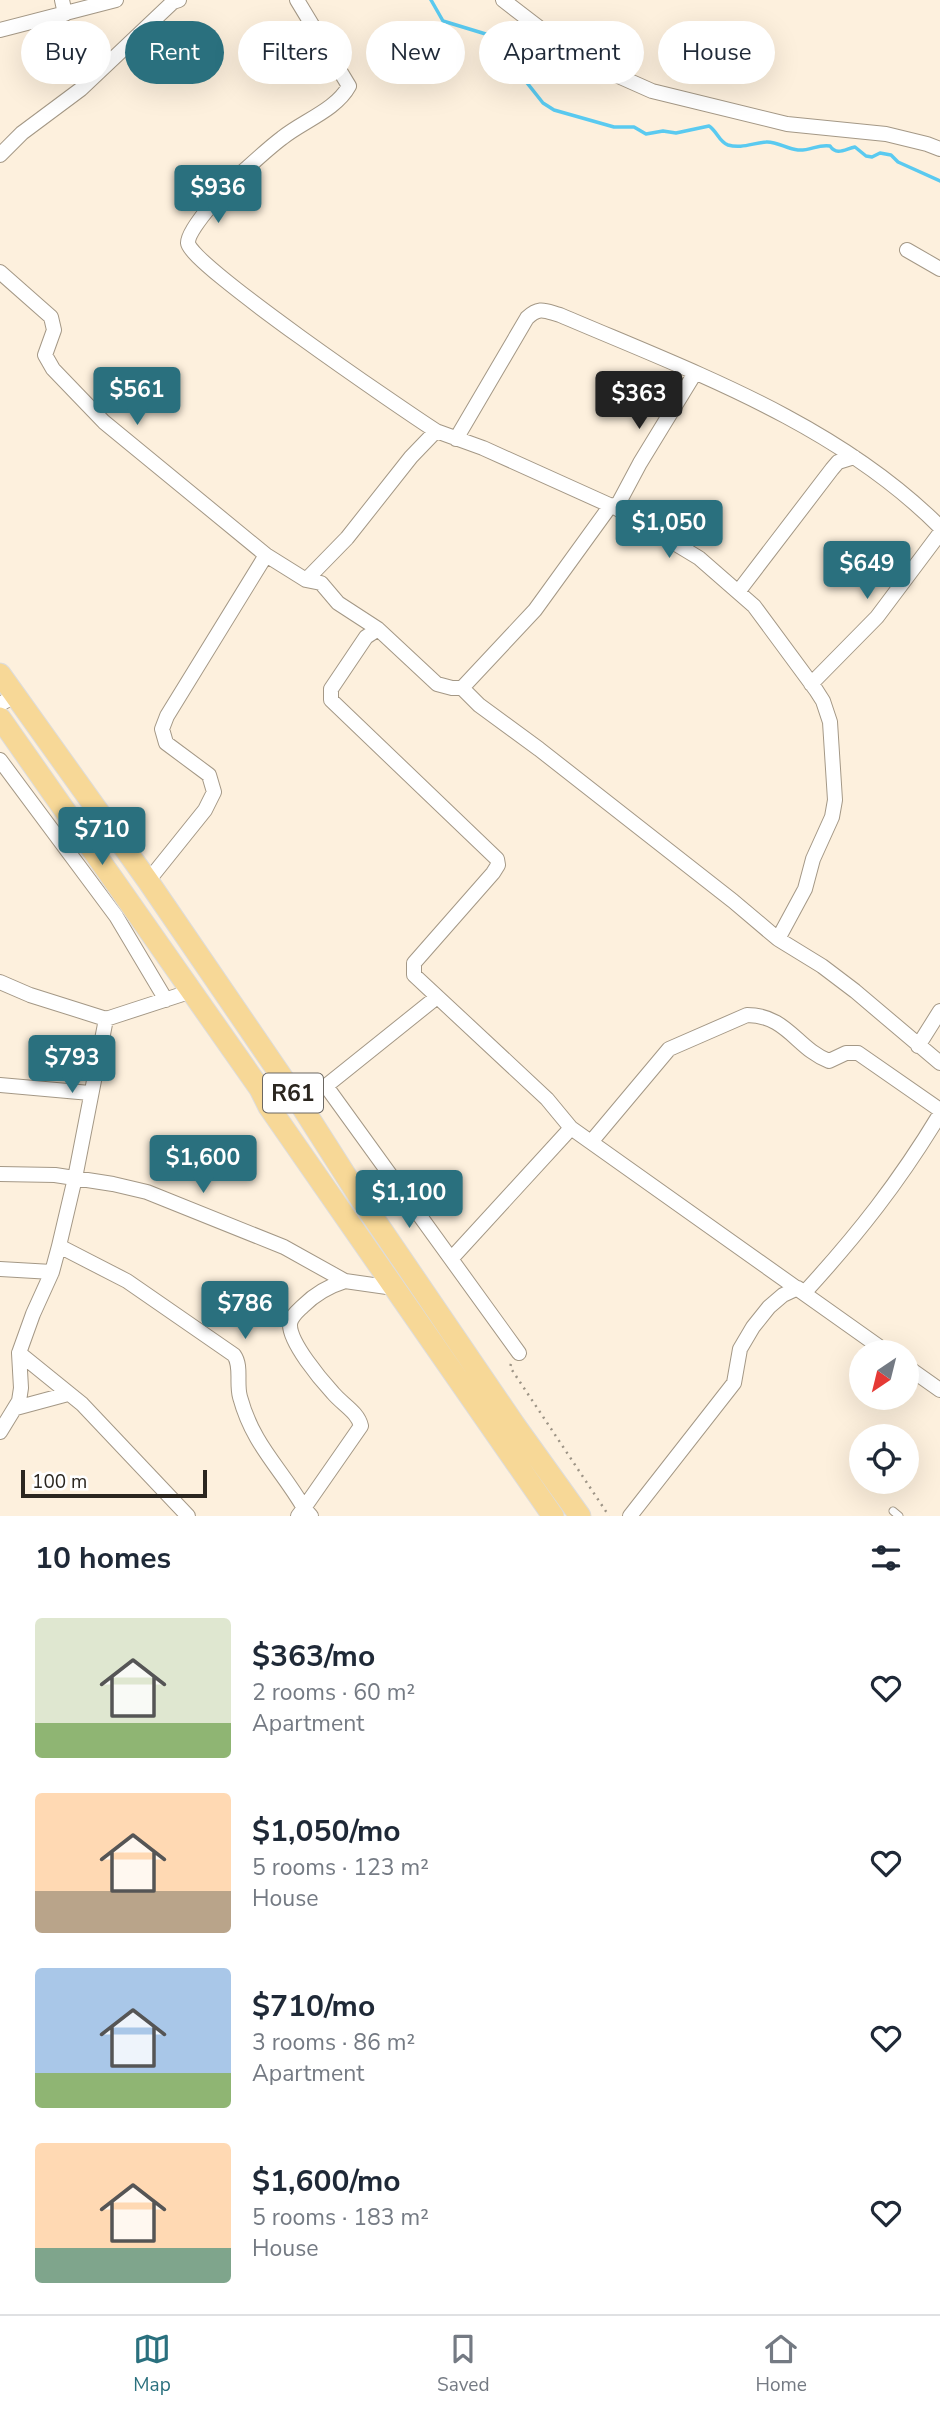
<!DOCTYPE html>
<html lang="en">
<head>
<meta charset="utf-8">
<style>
	body { margin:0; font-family:"Nunito Sans",sans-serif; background:#f6f6f7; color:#1f2937; height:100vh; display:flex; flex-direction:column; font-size:26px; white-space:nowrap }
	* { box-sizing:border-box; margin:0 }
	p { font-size:23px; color:#747a83 }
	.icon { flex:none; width:38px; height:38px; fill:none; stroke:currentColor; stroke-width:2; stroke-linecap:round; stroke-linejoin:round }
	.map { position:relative; height:1516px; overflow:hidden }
	.side { display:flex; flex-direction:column; background:#fff; flex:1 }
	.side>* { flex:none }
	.hud { position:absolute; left:21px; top:21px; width:900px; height:63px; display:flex; gap:14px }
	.needle { width:46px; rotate:215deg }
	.tools { position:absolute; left:849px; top:1340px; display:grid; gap:14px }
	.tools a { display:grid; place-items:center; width:70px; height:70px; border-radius:50%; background:#fff; box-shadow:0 7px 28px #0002; font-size:35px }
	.scale { position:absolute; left:21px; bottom:18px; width:186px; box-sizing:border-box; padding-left:7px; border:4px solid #2b261f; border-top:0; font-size:19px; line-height:24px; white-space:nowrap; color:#2b261f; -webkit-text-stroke:5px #fff; paint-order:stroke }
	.price { position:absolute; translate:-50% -60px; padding:0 16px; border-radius:7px; background:#2a707e; color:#fff; font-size:23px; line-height:46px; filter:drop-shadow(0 2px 4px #0008) }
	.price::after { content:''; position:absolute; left:50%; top:42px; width:21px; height:16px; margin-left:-10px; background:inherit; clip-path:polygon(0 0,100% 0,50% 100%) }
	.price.selected { background:#222; color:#fff }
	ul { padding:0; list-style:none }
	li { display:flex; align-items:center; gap:21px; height:175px; padding:0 35px }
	li span { display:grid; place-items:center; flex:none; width:196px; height:140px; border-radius:7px; color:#555 }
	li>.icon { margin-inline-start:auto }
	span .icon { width:84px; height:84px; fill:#fffc; stroke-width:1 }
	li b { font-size:30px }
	h2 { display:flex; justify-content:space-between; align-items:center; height:84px; padding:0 35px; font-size:30px }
	.chip { padding:0 24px; border-radius:32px; background:#fff; box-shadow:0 7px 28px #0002; font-size:24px; line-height:63px }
	.chip.selected { background:#2a707e; color:#fff }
	.dock { display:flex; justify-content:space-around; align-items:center; height:98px; border-top:2px solid #e0e1e3; background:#fff; font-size:19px; color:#747a83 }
	.dock a { display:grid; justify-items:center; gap:4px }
	.dock .selected { color:#2a707e }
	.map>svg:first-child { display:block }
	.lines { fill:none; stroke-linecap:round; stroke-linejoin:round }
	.stream { stroke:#5acaf0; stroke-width:3.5 }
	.lane-casing { stroke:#a49886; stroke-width:9 }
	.street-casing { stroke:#a49886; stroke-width:16 }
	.primary-casing { stroke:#dddcdb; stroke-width:23 }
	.path { stroke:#9d9486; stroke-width:2.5; stroke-dasharray:2 5; stroke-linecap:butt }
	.lane { stroke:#fff; stroke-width:7 }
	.street { stroke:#fff; stroke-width:14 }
	.primary { stroke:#f7d897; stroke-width:21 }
	.labels { text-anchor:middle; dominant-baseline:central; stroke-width:7; stroke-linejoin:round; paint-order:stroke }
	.shield { fill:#fff; stroke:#6b6762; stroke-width:2 }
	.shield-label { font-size:23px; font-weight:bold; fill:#2b261f }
</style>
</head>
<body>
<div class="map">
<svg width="940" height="1516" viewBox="0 0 940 1516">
	<rect width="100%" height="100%" fill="#fdf0dd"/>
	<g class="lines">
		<path class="stream" d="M431 0 443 21 489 35 543 103 554 110 614 127H634L646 134 663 131 676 133 709 126C717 131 719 142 728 145 741 149 753 143 766 142 776 141 787 149 798 150 810 151 818 144 830 146 837 156 845 149 855 147L866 156 872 157 880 153 891 155 898 162 940 181"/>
		<defs>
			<path id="lane" d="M893 1511 899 1516"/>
			<path id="street" d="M62 0 65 14
				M297 0 349 86C336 110 303 121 282 138 270 147 258 158 246 169 234 179 187 228 188 243 189 264 405 411 436 431
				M503 0 580 59 652 91 787 124 886 134 927 144 940 149
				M0 30 116 0
				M0 155 22 133 81 89 173 2 179 0
				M907 250 940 269
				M0 272 51 317 54 330 45 355 53 369 104 422 266 555 306 580 321 583 338 603 378 629 437 684 452 688H462L479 705 539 749 733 901 778 939 822 966 855 991 940 1063
				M456 439 527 318C540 306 545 311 560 315 693 372 836 423 940 527
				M616 508 640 463 695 373
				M306 580 347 538 411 457 436 431 483 448 616 508 699 558 754 606 816 690 823 701 830 722 835 800 832 817 813 859 805 889 778 939
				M738 592 832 469 838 462 854 457
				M378 629 366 637 331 689V700L497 859 498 865 493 873 414 963V975L547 1099 571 1128 888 1353
				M811 684 877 617 940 533
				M462 688 535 610 611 505
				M0 704 15 696
				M0 760 116 916 166 1000
				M148 881 205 810 214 792 209 775 166 743 162 729 167 716 266 555
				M0 982 30 995 106 1019 192 991
				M918 1046 940 1011
				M0 1085 90 1093
				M326 1086 519 1353
				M269 1107 297 1099 326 1086 437 997
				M591 1142 669 1049 747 1015C787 1015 797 1049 829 1061L846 1053H858L940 1110
				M0 1174 55 1175 113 1184 147 1192 284 1247 345 1281 394 1288
				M59 1246 127 1281 234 1355C242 1366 236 1383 240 1397 253 1445 280 1467 304 1508L298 1516
				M451 1259 571 1128
				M0 1269 52 1272
				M805 1292C858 1234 899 1182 940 1114
				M19 1353 82 1404 188 1516
				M906 1366 940 1390
				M16 1408 68 1394
				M0 1432 19 1401 21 1388 19 1353 33 1314 52 1272 59 1246 75 1178 106 1019
				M311 1516 304 1508 361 1426C358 1412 342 1404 333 1393 321 1380 289 1342 290 1324 291 1316 298 1311 303 1306 314 1295 329 1286 345 1281
				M630 1516 734 1383 740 1349 753 1327 769 1307 783 1295 798 1288"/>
			<path id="primary" d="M0 674 148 881 297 1099 362 1201 514 1424 580 1516
				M0 718 260 1089 269 1107 553 1516"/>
		</defs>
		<use href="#lane" class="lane-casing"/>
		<use href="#street" class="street-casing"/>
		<use href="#primary" class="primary-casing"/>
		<path class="path" d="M511 1364 510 1367 609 1516"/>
		<use href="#lane" class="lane"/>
		<use href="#street" class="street"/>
		<use href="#primary" class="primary"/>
	</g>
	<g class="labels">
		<rect class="shield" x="263" y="1073.5" width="60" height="39" rx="5"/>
		<g class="shield-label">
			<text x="293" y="1093">R61</text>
		</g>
	</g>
</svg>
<div class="tools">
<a><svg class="needle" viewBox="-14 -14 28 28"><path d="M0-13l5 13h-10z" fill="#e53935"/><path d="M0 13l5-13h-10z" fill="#747a83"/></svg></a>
<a><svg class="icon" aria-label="locate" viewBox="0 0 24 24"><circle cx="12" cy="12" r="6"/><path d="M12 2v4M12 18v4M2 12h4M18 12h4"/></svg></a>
</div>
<div class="scale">100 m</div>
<b class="price" style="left:218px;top:225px">$936</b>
<b class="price" style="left:137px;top:427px">$561</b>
<b class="price selected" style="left:639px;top:431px">$363</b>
<b class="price" style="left:669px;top:560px">$1,050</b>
<b class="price" style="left:867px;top:601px">$649</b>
<b class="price" style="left:102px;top:867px">$710</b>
<b class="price" style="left:72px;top:1095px">$793</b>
<b class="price" style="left:203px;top:1195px">$1,600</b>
<b class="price" style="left:409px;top:1230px">$1,100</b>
<b class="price" style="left:245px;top:1341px">$786</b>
<div class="hud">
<a class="chip">Buy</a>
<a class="chip selected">Rent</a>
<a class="chip">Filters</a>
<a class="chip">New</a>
<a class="chip">Apartment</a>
<a class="chip">House</a>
</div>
</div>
<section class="side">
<h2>10 homes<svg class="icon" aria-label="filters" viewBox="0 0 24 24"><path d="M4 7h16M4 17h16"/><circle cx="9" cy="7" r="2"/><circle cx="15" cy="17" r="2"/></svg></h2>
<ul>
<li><span style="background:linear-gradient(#dfe7d0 75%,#8fb573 0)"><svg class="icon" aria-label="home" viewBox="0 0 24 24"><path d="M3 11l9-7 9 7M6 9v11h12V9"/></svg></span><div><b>$363/mo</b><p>2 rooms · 60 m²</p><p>Apartment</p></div><svg class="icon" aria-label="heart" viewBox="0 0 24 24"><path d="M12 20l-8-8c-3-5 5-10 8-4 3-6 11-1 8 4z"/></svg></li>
<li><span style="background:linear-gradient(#ffd9b3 70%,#b9a48a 0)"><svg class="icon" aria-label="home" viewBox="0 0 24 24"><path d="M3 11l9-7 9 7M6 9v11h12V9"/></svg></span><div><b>$1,050/mo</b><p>5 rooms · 123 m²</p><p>House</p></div><svg class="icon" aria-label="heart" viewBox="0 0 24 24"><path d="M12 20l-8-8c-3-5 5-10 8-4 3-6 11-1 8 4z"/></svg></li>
<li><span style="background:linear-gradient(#a9c7e8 75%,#8fb573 0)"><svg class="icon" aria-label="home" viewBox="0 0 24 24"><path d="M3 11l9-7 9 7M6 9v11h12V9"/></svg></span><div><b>$710/mo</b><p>3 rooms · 86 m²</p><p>Apartment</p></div><svg class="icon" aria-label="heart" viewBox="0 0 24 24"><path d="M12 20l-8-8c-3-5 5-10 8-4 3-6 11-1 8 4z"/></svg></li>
<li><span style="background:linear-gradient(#ffd9b3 75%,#7fa58c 0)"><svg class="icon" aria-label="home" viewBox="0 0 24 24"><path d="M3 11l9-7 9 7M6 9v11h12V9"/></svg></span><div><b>$1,600/mo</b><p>5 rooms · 183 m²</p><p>House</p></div><svg class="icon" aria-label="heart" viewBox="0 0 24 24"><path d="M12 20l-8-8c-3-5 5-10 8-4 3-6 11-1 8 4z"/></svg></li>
</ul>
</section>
<nav class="dock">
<a class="selected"><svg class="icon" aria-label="map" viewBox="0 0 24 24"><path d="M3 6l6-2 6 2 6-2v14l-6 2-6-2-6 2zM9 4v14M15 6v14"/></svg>Map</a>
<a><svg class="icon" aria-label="saved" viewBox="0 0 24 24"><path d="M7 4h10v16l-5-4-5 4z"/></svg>Saved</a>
<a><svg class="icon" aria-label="home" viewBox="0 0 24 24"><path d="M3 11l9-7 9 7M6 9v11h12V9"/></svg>Home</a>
</nav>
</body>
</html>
